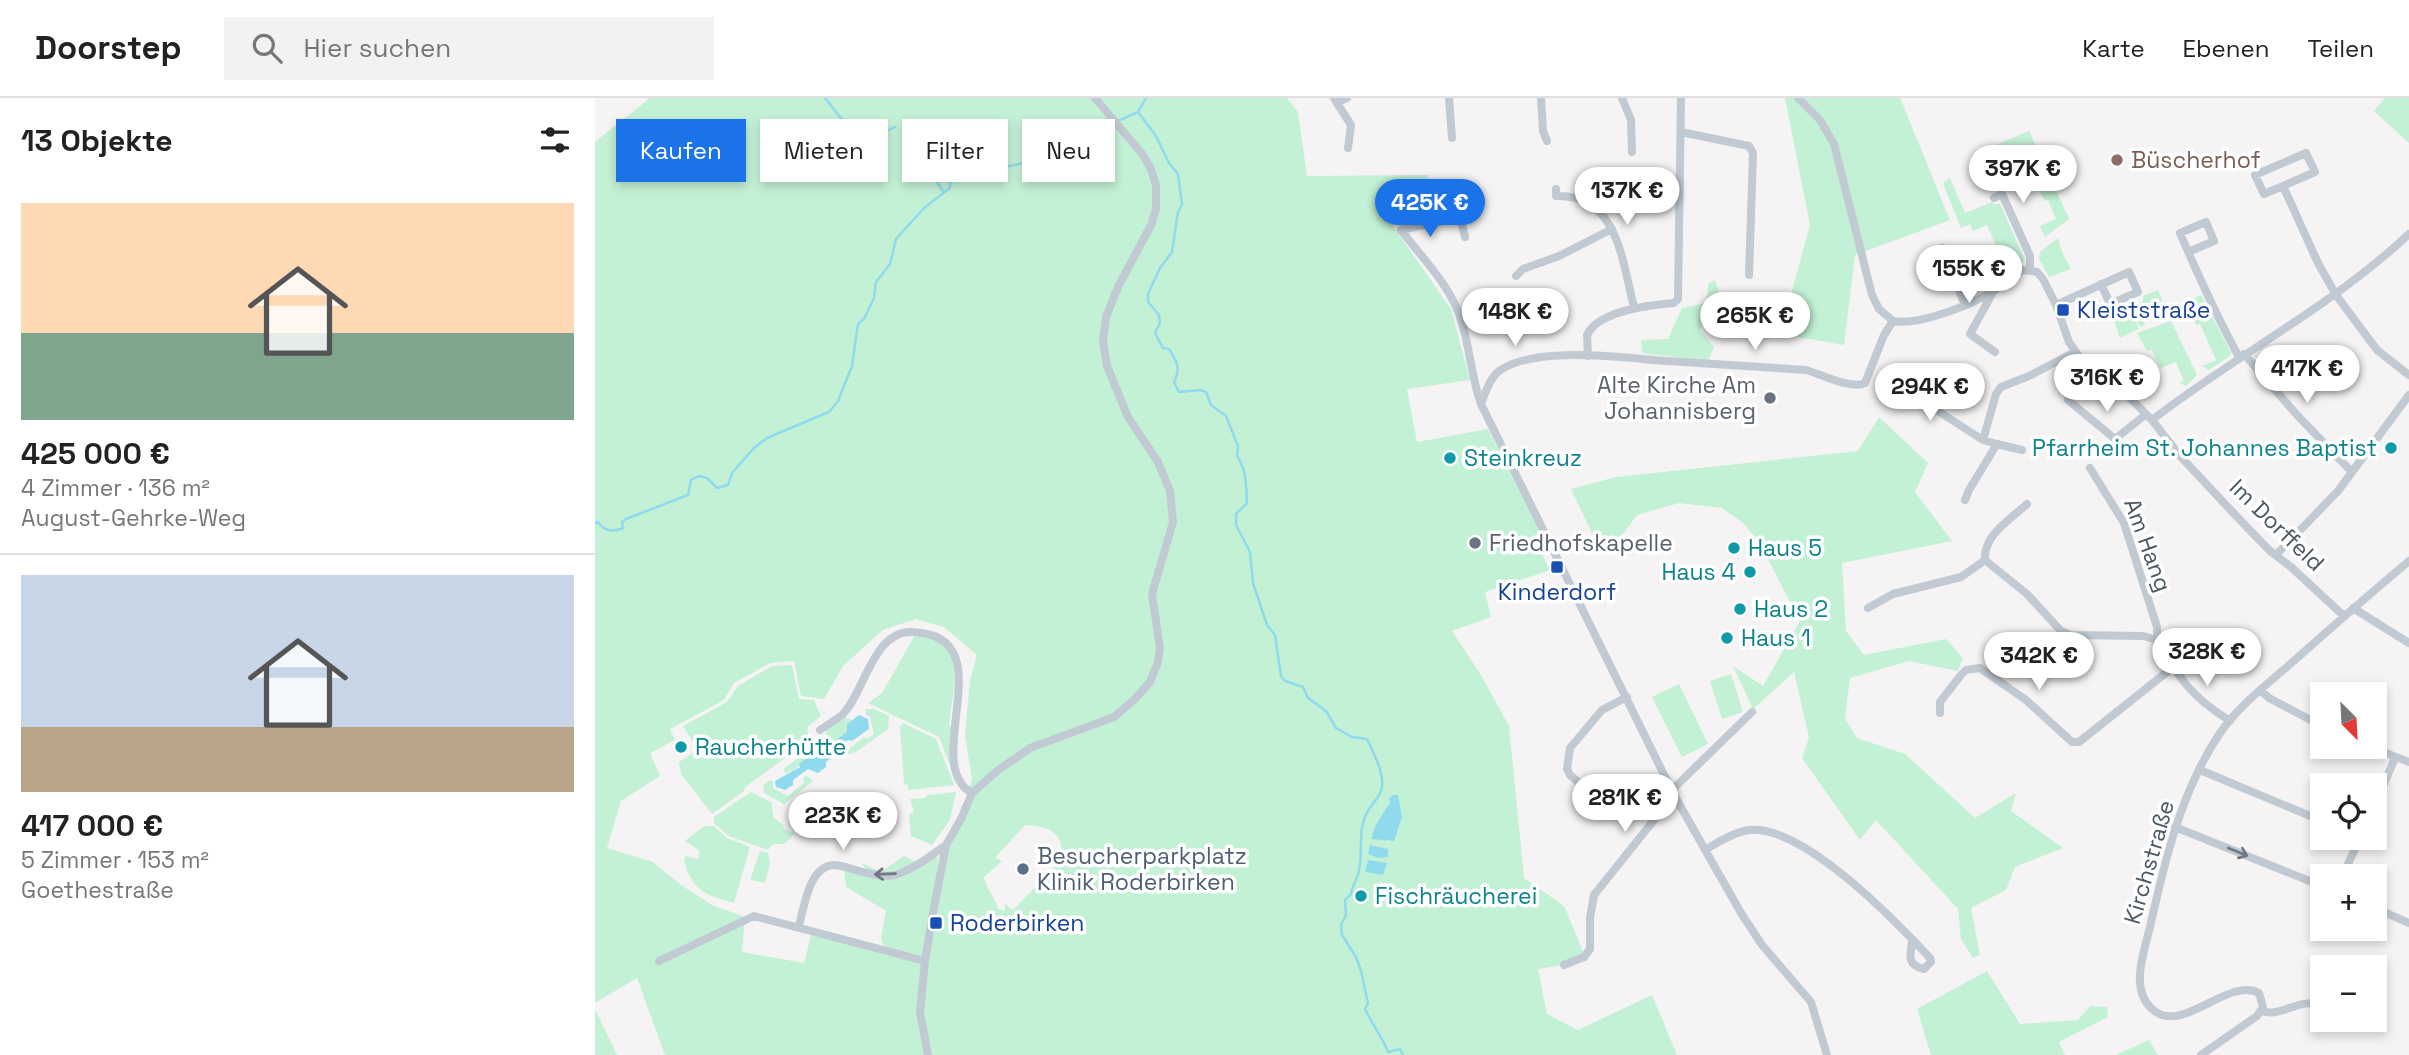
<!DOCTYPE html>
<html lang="de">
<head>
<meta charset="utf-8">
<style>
	body { margin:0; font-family:"Space Grotesk",sans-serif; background:#f2f2f2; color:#222; height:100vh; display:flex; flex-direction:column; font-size:26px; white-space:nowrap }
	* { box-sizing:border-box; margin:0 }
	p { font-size:23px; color:#767676 }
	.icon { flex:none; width:38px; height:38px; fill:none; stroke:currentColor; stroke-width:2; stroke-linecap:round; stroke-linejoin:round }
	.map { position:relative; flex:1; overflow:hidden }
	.drawer { display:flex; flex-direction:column; background:#fff; width:595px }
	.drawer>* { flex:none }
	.guide { position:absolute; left:21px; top:21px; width:665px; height:63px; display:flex; gap:14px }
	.needle { width:46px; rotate:156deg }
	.buttons { position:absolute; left:1715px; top:584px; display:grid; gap:14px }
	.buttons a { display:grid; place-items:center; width:77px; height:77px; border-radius:0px; background:#fff; box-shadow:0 4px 10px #0003; font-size:35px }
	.price { position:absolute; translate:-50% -60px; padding:0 16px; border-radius:24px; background:#fff; color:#222; font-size:23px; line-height:46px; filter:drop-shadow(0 2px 4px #0008) }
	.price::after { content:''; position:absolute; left:50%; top:42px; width:21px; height:16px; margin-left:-10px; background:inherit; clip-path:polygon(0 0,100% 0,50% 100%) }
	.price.selected { background:#1a73e8; color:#fff }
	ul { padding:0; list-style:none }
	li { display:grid; align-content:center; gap:14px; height:371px; padding:0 21px }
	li+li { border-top:2px solid #e0e0e0 }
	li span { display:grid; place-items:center; height:217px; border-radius:0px; color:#555 }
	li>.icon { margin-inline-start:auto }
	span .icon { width:126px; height:126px; fill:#fffc; stroke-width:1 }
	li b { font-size:30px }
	h2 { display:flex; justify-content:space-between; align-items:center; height:84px; padding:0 21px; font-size:30px }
	.tag { padding:0 24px; border-radius:0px; background:#fff; box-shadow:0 4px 10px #0003; font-size:24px; line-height:63px }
	.tag.selected { background:#1a73e8; color:#fff }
	header { display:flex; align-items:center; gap:42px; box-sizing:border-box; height:98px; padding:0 35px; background:#fff; border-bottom:2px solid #e0e0e0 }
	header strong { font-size:33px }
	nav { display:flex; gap:38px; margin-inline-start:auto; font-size:24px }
	.search { width:490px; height:63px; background:#f2f2f2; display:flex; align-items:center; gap:18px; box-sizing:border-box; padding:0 24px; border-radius:0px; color:#767676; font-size:26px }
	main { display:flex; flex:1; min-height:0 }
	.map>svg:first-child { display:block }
	.green { fill:#c3f1d5; fill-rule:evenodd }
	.water { fill:#90daee }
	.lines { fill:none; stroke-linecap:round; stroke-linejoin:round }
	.stream { stroke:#90daee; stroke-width:2.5 }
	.minor { stroke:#c1cad2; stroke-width:8 }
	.oneway { stroke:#6e7983 }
	.education-dot { fill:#8d6e63; stroke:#fff; stroke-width:2.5 }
	.transit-dot { fill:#1a4fb4; stroke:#fff; stroke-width:2.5 }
	.worship-dot { fill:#6b7280; stroke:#fff; stroke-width:2.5 }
	.culture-dot { fill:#0f9aa8; stroke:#fff; stroke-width:2.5 }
	.service-dot { fill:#5c6f8a; stroke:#fff; stroke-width:2.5 }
	.labels { text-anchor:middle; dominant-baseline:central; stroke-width:7; stroke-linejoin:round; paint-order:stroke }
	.education-label { font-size:23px; fill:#785e54; stroke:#fff; text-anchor:start }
	.transit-label { font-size:23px; fill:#164399; stroke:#fff; text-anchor:start }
	.worship-label { font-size:23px; fill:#5b616d; stroke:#fff; text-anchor:end }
	.culture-label { font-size:23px; fill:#0d838f; stroke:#fff; text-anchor:start }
	.street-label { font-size:23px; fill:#4a5661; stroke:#fff }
	.service-label { font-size:23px; fill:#4e5e75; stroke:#fff; text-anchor:start }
</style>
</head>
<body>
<header>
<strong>Doorstep</strong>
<div class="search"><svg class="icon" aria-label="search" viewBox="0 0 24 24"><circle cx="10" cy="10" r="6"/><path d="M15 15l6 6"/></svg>Hier suchen</div>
<nav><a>Karte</a><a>Ebenen</a><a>Teilen</a></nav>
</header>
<main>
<section class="drawer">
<h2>13 Objekte<svg class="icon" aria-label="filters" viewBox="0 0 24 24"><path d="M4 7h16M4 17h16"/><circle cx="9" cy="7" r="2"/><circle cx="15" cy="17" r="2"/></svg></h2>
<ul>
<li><span style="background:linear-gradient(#ffd9b3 60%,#7fa58c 0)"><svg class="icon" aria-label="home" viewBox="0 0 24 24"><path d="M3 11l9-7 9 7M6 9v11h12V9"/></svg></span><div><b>425 000 €</b><p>4 Zimmer · 136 m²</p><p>August-Gehrke-Weg</p></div></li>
<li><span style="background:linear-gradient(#c9d6e8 70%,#b9a48a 0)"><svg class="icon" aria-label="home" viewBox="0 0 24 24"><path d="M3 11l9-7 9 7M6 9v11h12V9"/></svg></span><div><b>417 000 €</b><p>5 Zimmer · 153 m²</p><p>Goethestraße</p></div></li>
</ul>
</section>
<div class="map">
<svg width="1814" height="957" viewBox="0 0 1814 957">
	<rect width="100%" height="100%" fill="#f5f3f3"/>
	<path class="green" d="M55 0H692L703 14 712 78 834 77 831 84 801 87 798 128 856 211 875 282 812 291 822 344 893 331 946 436 939 441 955 472 890 494 896 519 857 533 886 577 914 628 929 780 969 808 992 863 943 871 952 916 983 932 1057 897 1082 957H70L42 880 0 905V44ZM321 521 349 529 382 557 375 582 370 638 377 681 370 706 351 740 345 759 342 784 343 759 339 758 288 780 249 771 251 789 291 813 286 840 289 848 218 830 209 865 147 854 150 819 117 807 86 787 58 764 12 750 26 703 65 678 55 655 80 642 75 631 129 602 139 585 175 565 199 563 206 598 229 601 248 568 288 532ZM795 704V744L786 740 776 741 780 728ZM430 727C454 728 471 735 466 763L418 812 410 806V813L403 811C400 799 392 792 389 779L407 763 400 760Z
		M1190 0H1305L1355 122 1260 157 1249 247 1185 236 1215 127Z
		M1790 0H1814V45L1779 13Z
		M1434 33 1474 121 1450 139 1445 128 1461 121 1453 102 1450 103 1441 86 1438 87 1430 69 1426 70 1418 53 1404 58 1407 67 1402 69 1410 87 1402 93 1388 65 1382 67 1377 57Z
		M1355 80 1370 115 1397 104 1398 106H1405L1430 162 1408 179 1402 176 1394 157 1403 152 1392 127 1378 133 1375 126 1366 130 1348 85Z
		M1463 140 1467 154 1476 171 1454 179 1444 161 1445 154Z
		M1120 182 1134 227 1125 236 1109 223 1105 232 1119 249 1113 263 1047 255 1046 242 1073 241 1087 210 1112 205 1113 186Z
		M1563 192 1568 203 1551 214 1550 211 1545 214 1550 227 1545 229 1540 221 1544 231 1525 240 1517 217 1548 203V198Z
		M1606 197 1636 255 1635 258 1614 272 1607 268 1621 262 1605 226 1601 227 1589 204Z
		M1576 223 1602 277 1591 288 1584 285 1589 283 1581 264 1565 270 1557 252 1552 253 1542 235Z
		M1284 319 1333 365 1320 394 1357 443 1247 465 1251 533 1269 557 1351 541 1368 560 1363 573 1314 563 1255 580 1250 621 1262 640 1310 656 1380 720 1421 695 1416 713 1468 750 1420 769 1411 792 1376 810 1385 857 1378 860 1366 841 1363 811 1281 722 1265 742 1207 660 1214 639 1199 574 1158 611 1138 568 1168 588 1205 523 1163 442 1148 425 1127 410 1084 405 1042 417 1020 447 1003 448 976 391 1021 379 1263 353Z
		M320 537C326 538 336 539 342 542 370 559 356 602 354 628L358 629 356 670 344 639 273 605 287 595Z
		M197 567 204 601 219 602 226 618 212 629 214 643 150 689 149 693 117 716 86 676 84 664 103 652 88 628 132 604 143 588 177 568Z
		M1136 576 1148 614 1127 621 1115 583Z
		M1084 586 1113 646 1087 659 1057 599Z
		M271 611H279L294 618 293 631 261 654 251 657 250 654 269 639 272 641 279 636 275 619 271 617Z
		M251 620 257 622 252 626 253 634 219 655 198 673H195L190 676 189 670 217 651 220 645 227 644V641L231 638V632Z
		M308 625 341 641 359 687 313 692V687L309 686 305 629Z
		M212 678 218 683 189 706 169 695 168 687 175 682 178 684V690L193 698 209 685 208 680Z
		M156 694 176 704 179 720 188 727 189 731 199 735C193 745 189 747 178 746L173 752 133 738 119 725V719Z
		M361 694 355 722 337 747 316 738 314 717 319 713 315 701 330 700 332 697Z
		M109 728H119L132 740 155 749 139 805C110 797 97 793 89 762L91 758 103 761 105 753 90 743Z
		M165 753 173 755 175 766 170 785 156 782V779Z
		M309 758 321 764C304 773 290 776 271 772L267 765 286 774Z
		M1392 873 1425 926 1483 922 1495 908 1512 909 1513 919 1464 944 1470 957H1336L1322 911Z
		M0 911 22 957H0Z
		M1554 942 1563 957H1521Z"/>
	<path class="water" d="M264 617 273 621 274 631 257 643 253 642 247 646V652L231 664V669L223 675 213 671 198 682V687L190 692 181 689 180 683 205 669 204 666 219 655 220 651 229 650 252 634V626Z
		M798 697H803L807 719 799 743 776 741 780 728 795 704 794 700Z
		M775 747 793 751V759L783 760 773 756Z
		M773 762 792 765 788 777 770 774Z"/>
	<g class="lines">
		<path class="stream" d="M230 0 256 33 288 35 300 29
			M543 14 561 38 574 65 583 76 587 106 583 114 577 154 565 170 553 196V204L564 217 565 225 560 235 568 250 574 251C582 264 586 270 579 284L584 294 605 292 611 294 616 307 631 318 643 348 642 358C652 373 651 388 652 405L641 416V427L655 454 658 485 672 527 680 537 686 578 690 583 708 589 713 600 731 613 741 630 757 639 772 641C778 654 786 668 787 682 789 695 780 702 774 711 760 734 770 756 763 776 761 784 757 788 756 796L750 802 751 817 746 827 747 837 761 859 766 873 773 905 770 911C777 927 786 936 793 954L805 951 808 957
			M310 38 348 93
			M0 425 3 424C10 434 18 434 28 430L27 424 31 421 93 397 96 382 104 378 112 380 122 390 133 387 137 375 159 350 172 340 234 314 243 303 257 268 263 226 269 221 279 200 281 184 295 166 301 141 329 110 355 90V85L365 79 428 65 452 51 467 48 487 40 497 31 516 26 543 14 551 0"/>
		<path class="minor" d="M739 0 742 5 752 0
			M854 0 857 40
			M946 0 948 33 952 43
			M1027 0 1036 22 1037 54
			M1203 0 1225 22 1239 46 1277 197 1284 211 1298 223
			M742 5 756 27 753 50
			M1086 34 1154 48 1158 55 1154 177
			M1688 88 1669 96 1660 77 1711 55 1720 74 1688 88 1723 165 1741 197 1782 252 1814 277
			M961 91V98C1023 96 1027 163 1039 209
			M1399 100 1407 96 1435 158V172
			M870 139 865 119 806 132C827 160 856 188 866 222 875 249 876 278 886 306L1079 697 1146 815 1167 847 1216 904 1232 957
			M1347 150 1370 207
			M1593 154 1619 143 1611 124 1585 135C1603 177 1622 219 1644 259
			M921 178 928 171 964 158 1017 131
			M1397 196 1375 236 1400 254
			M1461 207 1534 174 1543 194 1515 206 1506 186
			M1298 223C1324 228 1375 207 1397 194 1408 187 1417 178 1428 172L1442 174 1448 181 1461 207 1474 244 1486 261 1528 293 1557 322 1585 358 1645 422 1674 452 1696 469 1749 518
			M1649 256 1702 317 1757 374
			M993 258 992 237C1004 212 1055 207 1079 205L1083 201 1086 0
			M1307 283 1313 294 1388 342
			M1473 302 1520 341 1550 317
			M886 306C890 295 895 280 904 273 940 247 1029 260 1072 263 1118 266 1164 269 1211 272 1226 276 1257 292 1270 285L1289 237 1298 223
			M1557 322C1641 257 1736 209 1814 136
			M1402 346 1427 352
			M1495 370 1529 425 1562 529V542
			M1370 402 1374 392 1402 346 1388 342 1401 296 1406 289 1434 278 1480 254
			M1432 406C1416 421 1388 437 1390 462L1432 496 1466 533 1475 537 1548 538 1562 542C1585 581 1595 598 1635 623
			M1681 457 1743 393 1814 297
			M1273 510 1298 496 1366 479 1390 462
			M1758 510 1814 545
			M1665 592 1674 600 1727 628
			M1345 615V604L1366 577 1371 572 1385 570 1431 602 1477 644H1484L1577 570
			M225 632C232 627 241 622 247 617 269 596 278 533 316 534 413 536 323 665 377 695
			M1775 649 1814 664
			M1605 672 1727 723
			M989 689 975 677 972 671 975 650 1007 612 1032 599
			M1077 692 1157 614
			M1780 707 1800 660
			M1580 729 1727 788
			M1110 752C1122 745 1135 736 1149 733 1198 721 1285 808 1317 841 1317 855 1309 866 1329 871L1336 864 1335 860 1317 841
			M1747 779 1765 740
			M1780 810 1814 825
			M204 828C209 809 214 767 240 767 251 768 261 773 272 775 281 777 290 779 299 777 318 772 335 758 351 747
			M64 863 159 818 330 863
			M969 867 989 859 995 851V820L999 797 1079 697
			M1667 913C1686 920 1704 899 1727 907
			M333 957 325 914 330 863 337 820 351 747 366 721 377 695 402 673 435 650 519 619 540 601 555 584 563 564 565 550 557 496 578 424 575 393 563 364 533 319 512 268 508 243 511 219 523 189 556 127 561 111V87L556 71 548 57 500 0
			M1606 957 1662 918 1668 909 1664 895C1632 878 1586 940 1556 910 1535 890 1549 854 1555 829 1570 762 1586 693 1625 635 1645 606 1675 584 1701 561 1738 528 1776 495 1814 463"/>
	</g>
	<defs><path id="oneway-shaft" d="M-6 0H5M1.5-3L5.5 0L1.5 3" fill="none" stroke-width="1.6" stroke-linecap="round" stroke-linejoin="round" transform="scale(1.75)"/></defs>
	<g class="oneway">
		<use href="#oneway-shaft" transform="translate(1643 754) rotate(22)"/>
		<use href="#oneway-shaft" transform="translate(290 776) rotate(178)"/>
	</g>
	<circle class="education-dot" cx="1522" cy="62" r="7"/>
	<g class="transit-dot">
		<rect x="1461" y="205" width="14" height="14" rx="3.5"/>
		<rect x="955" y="462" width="14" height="14" rx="3.5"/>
		<rect x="334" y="818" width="14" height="14" rx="3.5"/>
	</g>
	<g class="worship-dot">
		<circle cx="1175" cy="300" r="7"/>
		<circle cx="880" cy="445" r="7"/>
	</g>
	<g class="culture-dot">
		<circle cx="1796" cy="350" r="7"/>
		<circle cx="855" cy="360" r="7"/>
		<circle cx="1139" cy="450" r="7"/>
		<circle cx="1155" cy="474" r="7"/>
		<circle cx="1145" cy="511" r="7"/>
		<circle cx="1132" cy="540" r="7"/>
		<circle cx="86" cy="649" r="7"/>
		<circle cx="766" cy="798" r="7"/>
	</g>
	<circle class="service-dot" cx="428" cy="771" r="7"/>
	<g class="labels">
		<g class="education-label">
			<text x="1536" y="62">Büscherhof</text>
		</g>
		<g class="transit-label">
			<text x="1482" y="212">Kleiststraße</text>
			<text x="962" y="494" text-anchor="middle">Kinderdorf</text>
			<text x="355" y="825">Roderbirken</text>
		</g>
		<g class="worship-label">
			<text x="1161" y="287">Alte Kirche Am<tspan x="1161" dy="26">Johannisberg</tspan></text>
			<text x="894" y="445" text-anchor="start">Friedhofskapelle</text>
		</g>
		<g class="culture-label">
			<text x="1782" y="350" text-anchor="end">Pfarrheim St. Johannes Baptist</text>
			<text x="869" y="360">Steinkreuz</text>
			<text x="1153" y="450">Haus 5</text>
			<text x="1141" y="474" text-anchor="end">Haus 4</text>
			<text x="1159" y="511">Haus 2</text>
			<text x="1146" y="540">Haus 1</text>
			<text x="100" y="649">Raucherhütte</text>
			<text x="780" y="798">Fischräucherei</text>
		</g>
		<g class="street-label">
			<text transform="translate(1682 427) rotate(44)">Im Dorffeld</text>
			<text transform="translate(1553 447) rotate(70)">Am Hang</text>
			<text transform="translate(1554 764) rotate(-74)">Kirchstraße</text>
		</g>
		<g class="service-label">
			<text x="442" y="758">Besucherparkplatz<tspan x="442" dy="26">Klinik Roderbirken</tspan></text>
		</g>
	</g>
</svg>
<div class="buttons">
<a><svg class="needle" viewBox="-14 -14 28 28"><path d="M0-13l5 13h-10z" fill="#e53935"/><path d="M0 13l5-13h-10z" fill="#767676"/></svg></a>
<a><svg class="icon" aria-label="locate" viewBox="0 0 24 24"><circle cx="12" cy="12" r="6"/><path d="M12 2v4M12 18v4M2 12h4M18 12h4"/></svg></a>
<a>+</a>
<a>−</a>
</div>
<b class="price" style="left:1428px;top:107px">397K €</b>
<b class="price" style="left:1032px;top:129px">137K €</b>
<b class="price selected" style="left:835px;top:141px">425K €</b>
<b class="price" style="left:1374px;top:207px">155K €</b>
<b class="price" style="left:920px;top:250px">148K €</b>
<b class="price" style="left:1160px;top:254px">265K €</b>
<b class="price" style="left:1712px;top:307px">417K €</b>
<b class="price" style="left:1512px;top:316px">316K €</b>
<b class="price" style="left:1335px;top:325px">294K €</b>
<b class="price" style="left:1612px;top:590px">328K €</b>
<b class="price" style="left:1444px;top:594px">342K €</b>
<b class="price" style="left:1030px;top:736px">281K €</b>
<b class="price" style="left:248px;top:754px">223K €</b>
<div class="guide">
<a class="tag selected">Kaufen</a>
<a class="tag">Mieten</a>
<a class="tag">Filter</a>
<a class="tag">Neu</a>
</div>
</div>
</main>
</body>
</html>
